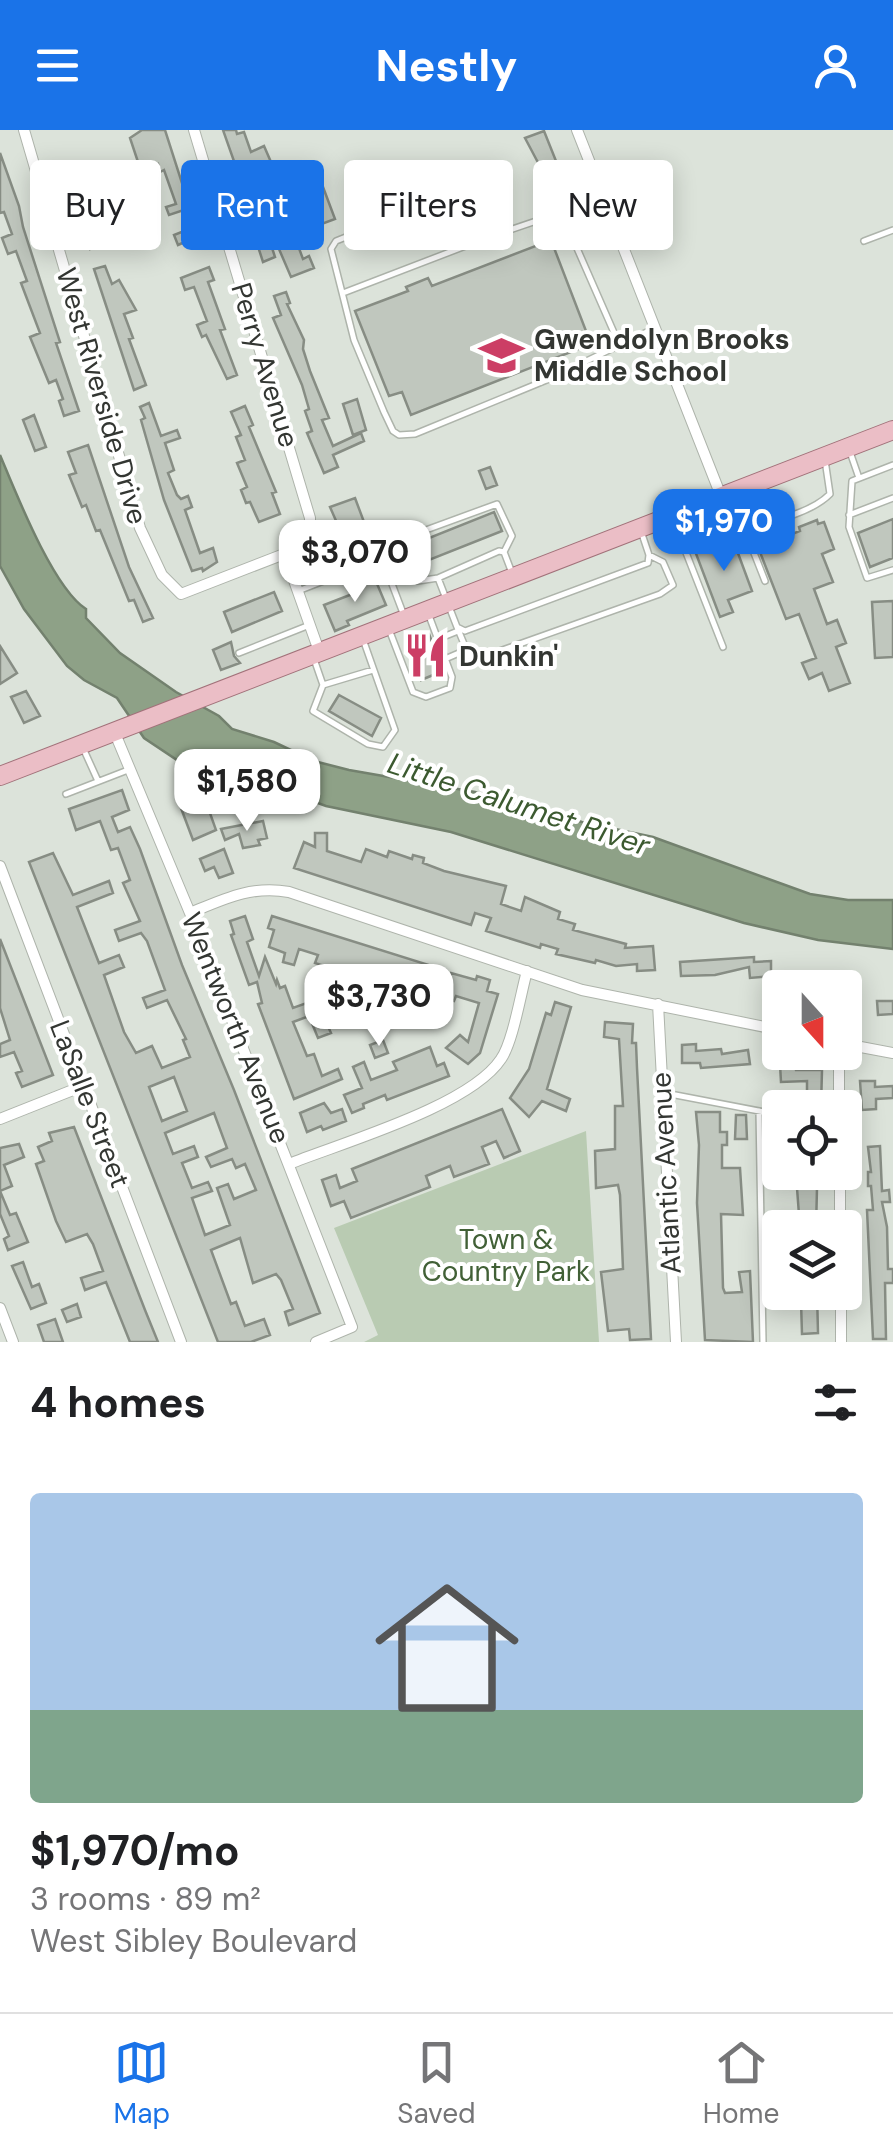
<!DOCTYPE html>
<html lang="en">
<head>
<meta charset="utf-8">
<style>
	body { margin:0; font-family:"DM Sans",sans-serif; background:#f2f2f2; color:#202124; height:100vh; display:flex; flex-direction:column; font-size:38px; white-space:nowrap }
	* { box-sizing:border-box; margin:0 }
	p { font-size:32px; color:#757577 }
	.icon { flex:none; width:55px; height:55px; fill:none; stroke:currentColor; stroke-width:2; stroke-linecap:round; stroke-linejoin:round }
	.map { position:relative; height:1212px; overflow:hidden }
	.panel { display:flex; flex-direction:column; background:#fff; flex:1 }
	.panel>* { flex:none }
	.guide { position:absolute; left:30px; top:30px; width:835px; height:90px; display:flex; gap:20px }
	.needle { width:65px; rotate:159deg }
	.controls { position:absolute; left:762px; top:840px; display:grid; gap:20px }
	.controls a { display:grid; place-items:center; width:100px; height:100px; border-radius:10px; background:#fff; box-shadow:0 5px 25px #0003; font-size:50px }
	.price { position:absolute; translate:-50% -85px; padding:0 22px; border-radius:20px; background:#fff; color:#222; font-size:32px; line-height:65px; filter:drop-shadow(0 2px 5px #0008) }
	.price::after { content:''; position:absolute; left:50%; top:60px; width:30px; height:22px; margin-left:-15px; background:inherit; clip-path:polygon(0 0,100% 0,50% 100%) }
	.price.selected { background:#1a73e8; color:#fff }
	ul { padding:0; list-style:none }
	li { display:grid; align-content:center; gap:20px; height:530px; padding:0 30px }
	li+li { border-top:2px solid #e0e0e0 }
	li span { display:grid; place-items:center; height:310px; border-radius:10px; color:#555 }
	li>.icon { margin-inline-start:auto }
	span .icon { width:180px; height:180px; fill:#fffc; stroke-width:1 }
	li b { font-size:42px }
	h2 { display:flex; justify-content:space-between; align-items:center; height:120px; padding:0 30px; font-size:42px }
	.tag { padding:0 35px; border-radius:10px; background:#fff; box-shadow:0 5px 25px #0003; font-size:35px; line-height:90px }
	.tag.selected { background:#1a73e8; color:#fff }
	header { display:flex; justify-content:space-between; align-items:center; height:130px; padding:0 30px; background:#1a73e8; color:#fff; font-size:45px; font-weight:700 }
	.dock { display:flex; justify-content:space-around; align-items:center; height:140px; border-top:2px solid #e0e0e0; background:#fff; font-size:28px; color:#757577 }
	.dock a { display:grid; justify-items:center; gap:5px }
	.dock .selected { color:#1a73e8 }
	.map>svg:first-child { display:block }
	.green { fill:#b9cbb2 }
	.water { fill:#8ea187; stroke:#73816e; stroke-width:2.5 }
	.building { fill:#c0c7be; stroke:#878d84; stroke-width:2.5; fill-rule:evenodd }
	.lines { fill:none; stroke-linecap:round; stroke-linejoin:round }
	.lane-casing { stroke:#aeb4ab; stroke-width:8 }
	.street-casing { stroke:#aeb4ab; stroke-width:12 }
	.primary-casing { stroke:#a2727a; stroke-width:20 }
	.lane { stroke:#fff; stroke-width:5 }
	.street { stroke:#fff; stroke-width:10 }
	.primary { stroke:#ebbec6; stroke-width:18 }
	.labels { text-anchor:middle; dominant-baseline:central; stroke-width:8; stroke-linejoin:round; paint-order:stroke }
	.poi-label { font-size:28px; font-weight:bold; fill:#333632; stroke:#fff; text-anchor:start }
	.street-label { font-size:28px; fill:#333632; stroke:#fff }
	.park-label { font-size:28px; fill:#416036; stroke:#fff }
	.water-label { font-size:30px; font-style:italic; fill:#3c5a30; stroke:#fff }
</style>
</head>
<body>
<header><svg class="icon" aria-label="menu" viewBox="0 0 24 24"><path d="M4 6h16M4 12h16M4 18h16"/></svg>Nestly<svg class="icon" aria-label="person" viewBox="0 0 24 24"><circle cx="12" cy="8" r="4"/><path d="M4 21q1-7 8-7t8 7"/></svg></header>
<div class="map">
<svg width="893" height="1212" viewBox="0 0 893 1212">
	<rect width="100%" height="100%" fill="#dce3da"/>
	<path class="green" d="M586 1001 599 1212H364L378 1205 334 1098Z"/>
	<path class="water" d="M0 325C16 363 53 458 86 479V488L120 523 176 562 219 586 232 599 274 612 314 631 349 640 475 662 582 692 653 707 810 764 848 770H893V819L818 810 744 793 451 702 326 676 271 656 177 630 144 608 117 568 84 550 67 536 24 479 0 436Z"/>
	<path class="building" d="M142 0H165L190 78 169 85 166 77 176 74 164 40 160 42 158 34 141 41 130 8Z
		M223 0H236L237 4 244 2 251 22 264 16 274 39 256 45 263 65 270 62 276 75 260 81 275 127 263 132 244 73 238 52 241 51Z
		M544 1 558 36 543 42 525 8Z
		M0 23 19 76 23 97 60 212 56 213 79 281 64 286 59 271 63 269 56 250 49 253 30 207 40 203 21 153 27 151 16 121 8 124 2 108 12 104 4 82 0 83Z
		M80 34 104 96 119 91 123 101 90 119 76 90 82 87 66 40Z
		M320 49 335 89 319 95 316 88 290 98 285 85 304 78 301 56Z
		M194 97 198 106 178 115 174 105Z
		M551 110 591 214 411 285 402 262 389 266 355 181 408 161 406 157 428 148 432 156Z
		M297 113 303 129 309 126 314 138 291 147 279 119Z
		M105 136 112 154 119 150 136 180 124 184 133 208 129 209 146 255 134 260 94 139Z
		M209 137 214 150 208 152 225 199 220 200 237 245 227 249 206 205 202 207 197 195 207 191 194 157 185 160 181 148Z
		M286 162 290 173 287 174 304 210 303 219 310 241 329 288 322 290 333 316 361 303 364 311 333 325 338 337 324 343 307 303 312 301 305 281 309 279 302 255 273 188 281 185 274 166Z
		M357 269 366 300 353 305 343 274Z
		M149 273 161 306 177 300 180 308 165 313 174 340 168 343 177 365 181 369 188 366 192 377 185 380 200 423 213 418 217 432 203 441 202 438 192 441 164 370 141 290 145 288 140 277Z
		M245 276 253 295 249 297 276 362 272 363 280 384 259 392 250 372 246 373 241 360 247 357 237 333 245 330 236 307 241 305 231 282Z
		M34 285 46 317 35 321 23 290Z
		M88 315 129 437 153 488 143 492 134 470 129 471 100 400 96 401 86 375 82 377 69 345 76 343 68 322Z
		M490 337 497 355 486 359 479 341Z
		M355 368 367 400 344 409 330 377Z
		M494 382 502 401 419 434 412 417 414 414Z
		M893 389V428L870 437 858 403Z
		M817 390 818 394 824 392 834 419 822 424 833 452 814 459 827 494 837 490 846 513 836 517 850 553 829 561 822 543 809 549 802 533 816 528 799 484 786 489 758 417 800 401 799 397Z
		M732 407 752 461 728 470 733 482 720 487 695 421Z
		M375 449 386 475 347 491 349 495 335 501 324 475 355 463 353 458Z
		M274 462 282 481 232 502 224 482Z
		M893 471V527L875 528 872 472Z
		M429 504 443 541 421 550 407 512Z
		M231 512 234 526 240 533 221 540 213 520Z
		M0 516 17 543 0 554Z
		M26 561 40 586 24 593 11 567Z
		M339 565 381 588 372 606 329 581Z
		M191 657 197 672 205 669 216 700 193 710 181 678 187 675 181 661Z
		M122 660 129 680 112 687 118 702 130 697 140 719 182 835 234 960 320 1183 289 1195 285 1182 293 1179 281 1150 276 1144 253 1153 240 1108 211 1120 231 1174 236 1172 245 1196 264 1189 270 1205 251 1212H218L29 732 53 723 73 765 109 751 113 763 77 777 99 833 119 825 124 837 104 845 124 902 136 923 152 916 162 938 190 927 183 910 186 909 167 870 147 878 143 868 165 860 147 811 141 803 119 811 115 800 140 791 123 753 130 750 118 718 111 720 100 691 76 700 69 679ZM174 947 187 981 162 991 149 957ZM214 983 227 1018 206 1027 211 1037 232 1029 236 1038 245 1034 256 1060 234 1069 228 1054 217 1058 230 1095 205 1105 192 1068 212 1061 208 1052 192 1058 182 1033 198 1027 194 1016 173 1024 165 1003Z
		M263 691 267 708 258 710 260 715 243 718 239 704 225 710 221 699Z
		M315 703H327V721L361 732 366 719 387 727 389 721 412 729 413 725 424 728 423 733 444 741 506 756 501 774 521 781 525 767 560 782 558 789 575 794 573 800 626 814 625 818 653 816 655 840 637 841V834L616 836 596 830 595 833 556 824 558 819 541 814 540 818 486 801 491 788 475 783 471 795 294 738 304 712 315 717Z
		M224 719 233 743 219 748 214 737 205 741 200 729Z
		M245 786 253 809 247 812 259 846 265 827 276 854 277 850 280 858 285 856 293 878 315 870 324 893 326 892 331 903 318 908 309 886 293 892 307 926 314 924 322 946 338 939 342 949 294 969 258 874 262 873 257 852 249 855 231 805 234 804 230 791Z
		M272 786 432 836 430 847 448 852 451 843 476 850 477 846 490 850 487 861 498 864 480 923 468 934 446 918 460 905 468 912 479 873 456 866 454 871 438 866 436 872 426 869 428 862 367 843 360 853 365 855 364 866 351 864 354 846 315 833 318 825 299 819 294 835 283 832 285 823 269 817 274 800 268 798Z
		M0 809 53 945 22 957 16 943 22 941 14 922 0 927V914L10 910 0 878Z
		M754 827V832L771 831V846L750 848 749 837 715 845 681 846 680 832Z
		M855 843 859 854 816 858V856Z
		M877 871H893V884L878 885Z
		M555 872 571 877 547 959 570 969 566 981 542 971 529 987 510 968 529 939 546 883 551 885Z
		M605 892 633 894 632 913H636L637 938 651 1209 630 1210 629 1199 608 1201 601 1142 623 1139 620 1065 618 1055 596 1058 595 1021 615 1019V976H623L619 909 604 907Z
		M383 910 388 923 375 928 370 915Z
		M696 914V921L721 919 722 924 748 920 750 934 701 938 700 933H682V915Z
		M430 917 437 936 444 933 449 946 387 970 385 965 363 974 364 978 352 983 344 965 362 958 353 937 364 932 371 950 397 940 393 932Z
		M795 933 796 940H822L821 978H807V951L781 952 780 934Z
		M860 951H875V957L893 956V968L876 969V979L862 980Z
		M324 973 331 983 342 979 346 991 323 1000 321 996 307 1002 300 983Z
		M502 979 520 1021 504 1028 496 1011 482 1017 489 1034 454 1047 450 1036 426 1046 430 1057 351 1088 344 1071 331 1076 322 1050 336 1045 340 1058 357 1051 352 1039Z
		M696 982H720V1002H727V1015H722V1038H740L743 1085 721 1084 723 1158 725 1163 742 1162 739 1142 750 1141 753 1212 705 1210 697 1073 699 1015Z
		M736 985H746L747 1009H735Z
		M74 997 145 1180 158 1212H130L106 1152 85 1160 81 1148 103 1141 93 1114 87 1104 66 1112 56 1091 36 1034 44 1031 38 1017 52 1011 49 1003Z
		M19 1014 24 1027 4 1035 12 1056 0 1061V1018Z
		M880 1016 882 1061 889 1060 890 1072H882L887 1097 888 1139H893V1153H885L886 1209H873L867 1080H873L871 1056H868V1042H871L868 1017Z
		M797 1058H817L816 1098H800Z
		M0 1061 10 1085 16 1083 28 1112 8 1120 4 1109 9 1106 0 1084Z
		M23 1132 32 1157 39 1154 46 1173 31 1179 12 1136Z
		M789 1162H817L818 1203 802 1204 801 1172H789Z
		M77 1174 81 1187 67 1192 62 1180Z
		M55 1189 63 1212H44L38 1195Z"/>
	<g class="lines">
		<defs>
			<path id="lane" d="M601 69 489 107 468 70 461 64H453L336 111 331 119 354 210 384 282 393 301 399 305 415 304 549 249 655 198
				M562 84 619 214
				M864 111 893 100
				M343 163 489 107
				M850 322 859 348
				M893 335 852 351 849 397 867 448 893 440
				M741 361 755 389C775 395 815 379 830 364L825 330
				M849 385 893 368
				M736 390 745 400 765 451
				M674 392 723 517
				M706 401 736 390 727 366
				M504 422 512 406 497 374 415 404 403 417 408 436 418 451 438 448 499 421 504 422 512 443
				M438 448 457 497 465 501 648 433 649 425 642 404
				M298 461 380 429 384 433 403 483
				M457 497 469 526 480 528 660 464 673 455 663 432 649 425
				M390 502 413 562 426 567 450 558 452 547 428 483
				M438 509 458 501
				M239 523 307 496
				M314 529 323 555 313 581 368 614 383 617 395 600 364 512
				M445 529 466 520
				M323 555 373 540
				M83 618 98 651
				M66 664 128 640
				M665 963 780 985
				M759 981 763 1212"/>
			<path id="street" d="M24 0 140 398 162 445 181 464 310 414V388L194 0
				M577 0 721 366
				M285 425 319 521
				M114 601 190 783 352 1197 316 1212
				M0 736 181 1212
				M190 783C224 769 252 755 289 762L582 860 780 900
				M658 874 676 1212
				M845 914 893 923
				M839 922V978
				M0 989 83 956
				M289 1034C344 1012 470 976 501 929 513 912 521 862 527 841
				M840 1042V1098
				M841 1162V1212
				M0 1178 13 1212"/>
			<path id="primary" d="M0 646 893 300"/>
		</defs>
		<use href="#lane" class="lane-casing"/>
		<use href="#street" class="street-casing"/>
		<use href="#primary" class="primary-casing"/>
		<use href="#lane" class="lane"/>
		<use href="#street" class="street"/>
		<use href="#primary" class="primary"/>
	</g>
	<defs>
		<symbol id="school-bare" viewBox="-9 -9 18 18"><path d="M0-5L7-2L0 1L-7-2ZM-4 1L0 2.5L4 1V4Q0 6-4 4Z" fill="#cc3e65" stroke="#fff" stroke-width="2.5" paint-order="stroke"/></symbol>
		<symbol id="restaurant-bare" viewBox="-9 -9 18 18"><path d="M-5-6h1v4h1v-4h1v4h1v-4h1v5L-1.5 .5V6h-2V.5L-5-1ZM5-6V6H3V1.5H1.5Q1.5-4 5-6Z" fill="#cc3e65" stroke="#fff" stroke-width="2.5" paint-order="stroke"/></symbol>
	</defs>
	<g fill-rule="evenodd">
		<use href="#school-bare" x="470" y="194" width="63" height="63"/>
		<use href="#restaurant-bare" x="394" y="494" width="63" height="63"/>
	</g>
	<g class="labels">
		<g class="poi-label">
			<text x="534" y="209">Gwendolyn Brooks<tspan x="534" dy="32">Middle School</tspan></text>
			<text x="459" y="526">Dunkin'</text>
		</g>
		<g class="street-label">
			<text transform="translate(265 235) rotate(73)">Perry Avenue</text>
			<text transform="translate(102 266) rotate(74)">West Riverside Drive</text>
			<text transform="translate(236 898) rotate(68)">Wentworth Avenue</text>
			<text transform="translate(90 974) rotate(69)">LaSalle Street</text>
			<text transform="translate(666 1043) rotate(-93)">Atlantic Avenue</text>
		</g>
		<g class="park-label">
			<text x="506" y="1109">Town &amp;<tspan x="506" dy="32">Country Park</tspan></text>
		</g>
		<g class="water-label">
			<text transform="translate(519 674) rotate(18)">Little Calumet River</text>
		</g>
	</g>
</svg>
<div class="controls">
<a><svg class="needle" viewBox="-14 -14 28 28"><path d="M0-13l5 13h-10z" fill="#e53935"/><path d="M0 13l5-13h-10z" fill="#757577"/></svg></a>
<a><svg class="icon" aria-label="locate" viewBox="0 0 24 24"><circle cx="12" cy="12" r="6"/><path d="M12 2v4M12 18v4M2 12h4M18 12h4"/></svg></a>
<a><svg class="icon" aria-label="layers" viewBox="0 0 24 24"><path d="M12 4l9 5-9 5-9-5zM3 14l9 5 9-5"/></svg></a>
</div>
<b class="price selected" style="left:724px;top:444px">$1,970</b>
<b class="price" style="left:355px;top:475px">$3,070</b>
<b class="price" style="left:247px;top:704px">$1,580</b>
<b class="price" style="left:379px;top:919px">$3,730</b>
<div class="guide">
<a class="tag">Buy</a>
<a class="tag selected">Rent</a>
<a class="tag">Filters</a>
<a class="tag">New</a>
</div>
</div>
<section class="panel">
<h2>4 homes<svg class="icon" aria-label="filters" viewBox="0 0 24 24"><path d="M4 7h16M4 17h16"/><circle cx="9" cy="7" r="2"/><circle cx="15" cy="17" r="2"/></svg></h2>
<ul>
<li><span style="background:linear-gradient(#a9c7e8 70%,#7fa58c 0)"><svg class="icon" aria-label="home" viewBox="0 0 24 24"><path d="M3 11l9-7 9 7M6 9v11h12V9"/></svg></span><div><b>$1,970/mo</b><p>3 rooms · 89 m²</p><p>West Sibley Boulevard</p></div></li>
</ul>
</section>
<nav class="dock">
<a class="selected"><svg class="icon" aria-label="map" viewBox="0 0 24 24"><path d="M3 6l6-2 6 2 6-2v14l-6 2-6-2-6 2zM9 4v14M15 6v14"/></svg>Map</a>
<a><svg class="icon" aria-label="saved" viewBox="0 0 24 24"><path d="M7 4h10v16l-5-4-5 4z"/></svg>Saved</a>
<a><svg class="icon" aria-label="home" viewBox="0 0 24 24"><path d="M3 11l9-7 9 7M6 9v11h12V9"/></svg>Home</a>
</nav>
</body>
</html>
